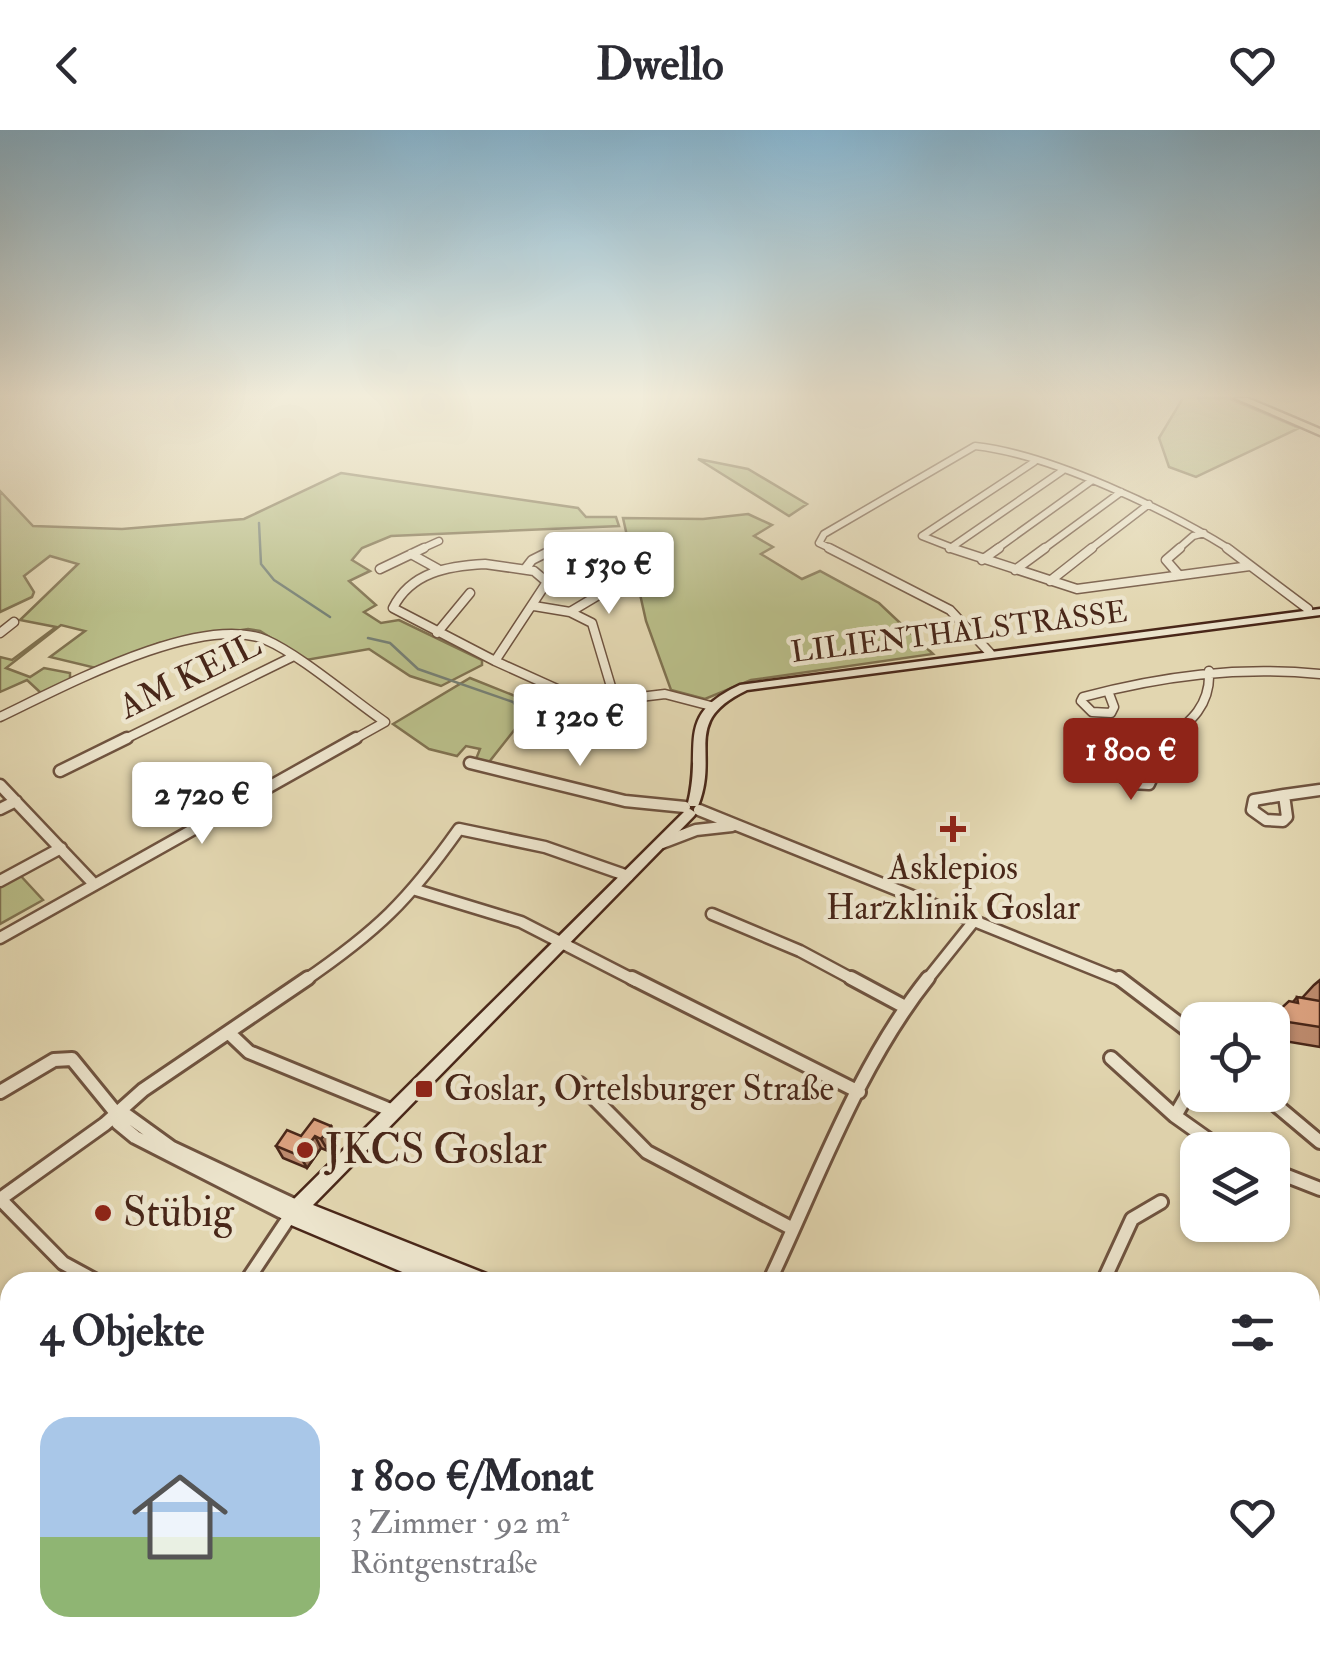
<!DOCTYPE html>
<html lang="de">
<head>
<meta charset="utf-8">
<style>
	body { margin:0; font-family:"IM FELL Double Pica",serif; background:#f7f7f7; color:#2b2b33; height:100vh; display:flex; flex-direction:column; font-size:38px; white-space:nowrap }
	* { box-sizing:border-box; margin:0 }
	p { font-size:32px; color:#7c7c81 }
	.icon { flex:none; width:55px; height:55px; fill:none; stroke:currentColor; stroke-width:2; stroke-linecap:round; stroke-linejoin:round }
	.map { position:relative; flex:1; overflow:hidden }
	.side { position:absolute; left:0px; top:1142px; width:1320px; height:392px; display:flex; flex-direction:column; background:#fff; border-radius:30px 30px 0 0; box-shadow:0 2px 8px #0004 }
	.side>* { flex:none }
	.controls { position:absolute; left:1180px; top:872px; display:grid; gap:20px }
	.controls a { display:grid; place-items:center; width:110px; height:110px; border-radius:20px; background:#fff; box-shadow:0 2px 8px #0004; font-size:50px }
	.price { position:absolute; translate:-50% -85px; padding:0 22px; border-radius:10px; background:#fff; color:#222; font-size:32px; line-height:65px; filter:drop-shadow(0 2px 5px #0008) }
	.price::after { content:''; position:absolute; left:50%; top:60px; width:30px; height:22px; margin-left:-15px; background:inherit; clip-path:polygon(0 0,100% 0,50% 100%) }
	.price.on { background:#8f2418; color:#fff }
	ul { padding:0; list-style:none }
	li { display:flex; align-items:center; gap:30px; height:250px; padding:0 40px }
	li span { display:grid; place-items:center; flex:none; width:280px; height:200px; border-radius:30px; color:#555 }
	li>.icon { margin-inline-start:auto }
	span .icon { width:120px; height:120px; fill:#fffc; stroke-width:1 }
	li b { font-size:42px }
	h2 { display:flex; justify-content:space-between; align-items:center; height:120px; padding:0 40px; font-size:42px }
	header { display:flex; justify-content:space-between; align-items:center; height:130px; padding:0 40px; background:#fff; font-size:45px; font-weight:800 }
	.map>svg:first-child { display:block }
	.green { fill:#b8bc87; stroke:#807250; stroke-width:2.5 }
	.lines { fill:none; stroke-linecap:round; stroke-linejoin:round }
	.stream { stroke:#777f72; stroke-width:2.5 }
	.street-far4-casing { stroke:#6f533f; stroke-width:9 }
	.street-far3-casing { stroke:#6f533f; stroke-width:11 }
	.street-far2-casing { stroke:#6f533f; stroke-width:15 }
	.street-far1-casing { stroke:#6f533f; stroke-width:18 }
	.street-casing { stroke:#6f533f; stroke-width:20 }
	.secondary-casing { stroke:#492719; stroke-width:5 }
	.primary-casing { stroke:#492719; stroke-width:5 }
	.street-far4 { stroke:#ece4cc; stroke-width:6 }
	.street-far3 { stroke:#ece4cc; stroke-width:8 }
	.street-far2 { stroke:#ece4cc; stroke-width:10 }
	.street-far1 { stroke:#ece4cc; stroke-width:12 }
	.street { stroke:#ece4cc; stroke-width:15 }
	.secondary { fill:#ece4cc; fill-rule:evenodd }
	.primary { fill:#e2d6b0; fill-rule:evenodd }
	.wall { fill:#be8c6f; stroke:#492719; stroke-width:2.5 }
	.shaded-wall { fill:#9b725a; stroke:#492719; stroke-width:2.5 }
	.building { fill:#dda381; stroke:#492719; stroke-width:2.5 }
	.poi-dot { fill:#8f2418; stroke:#ece4cc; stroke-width:4 }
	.labels { text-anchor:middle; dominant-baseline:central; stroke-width:9; stroke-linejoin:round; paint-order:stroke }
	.far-street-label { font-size:30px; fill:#492719; stroke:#ece4cc }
	.street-label { font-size:35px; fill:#492719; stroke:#ece4cc }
	.poi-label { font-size:35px; fill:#492719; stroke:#ece4cc }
	.near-poi-label { font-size:42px; fill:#492719; stroke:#ece4cc; text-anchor:start }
</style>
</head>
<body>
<header><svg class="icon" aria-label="back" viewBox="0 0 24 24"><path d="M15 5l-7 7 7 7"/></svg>Dwello<svg class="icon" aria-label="heart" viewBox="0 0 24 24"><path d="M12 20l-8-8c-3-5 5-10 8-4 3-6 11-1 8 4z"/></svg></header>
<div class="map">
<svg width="1320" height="1533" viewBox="0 0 1320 1533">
	<rect width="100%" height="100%" fill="#e2d6b0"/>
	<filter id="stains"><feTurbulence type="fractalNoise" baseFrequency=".002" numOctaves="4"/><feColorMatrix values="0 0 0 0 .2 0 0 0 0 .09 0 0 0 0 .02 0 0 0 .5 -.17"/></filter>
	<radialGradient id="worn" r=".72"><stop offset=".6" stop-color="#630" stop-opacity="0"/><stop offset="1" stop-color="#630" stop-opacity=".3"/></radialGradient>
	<path class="green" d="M1183 268H1228L1299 298 1196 347 1169 337 1159 308Z
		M698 329 748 339 807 374 789 386Z
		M341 343 578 378 586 387H616L619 396 391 406 362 418 352 430 370 441 349 451 376 475 364 482 381 493 399 490 482 530V535L441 556 410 546 369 519 306 530 260 501 248 499 159 513 100 539 50 527 85 501 61 495 6 538 30 547 44 538 70 543V551L42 564 27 550 0 562V527L12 530 56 497 20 490 78 434 50 426 24 446 34 462 32 467 0 482V361L33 396 122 399 244 389Z
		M748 384 772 395 754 406 773 417 761 424 802 449 820 441 879 473 933 524 751 550 705 569 671 560 646 491 623 388 703 389Z
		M470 548 535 574 489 632 476 629 480 619 466 616 457 626 429 619 393 594Z
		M615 574 636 598 565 605 589 575Z
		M19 744 43 770 0 794V754Z"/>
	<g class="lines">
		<path class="stream" d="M1231 268 1278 288
			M1282 289 1300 297
			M1305 299 1320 305
			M259 393 261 434 274 450 330 487
			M368 508 390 513 418 539 513 572 523 584"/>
		<defs>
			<path id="street-far4" d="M949 419 1062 341
				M419 420 439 411
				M551 420 564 414 578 420
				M834 420 819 413 824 404 975 316C1050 324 1167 380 1231 420
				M958 420 922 406 1034 332
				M995 420 1091 351
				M1042 420 1121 362
				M1089 420 1149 374
				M1177 420 1193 406 1204 403"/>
			<path id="street-far3" d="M829 418 950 480 990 523
				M951 418 1077 459 1250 436
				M1227 418 1308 479
				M411 424 438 439
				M982 430 999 418
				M485 434 534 441 547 452 495 531 393 478C411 442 448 436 485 434Z
				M380 439 424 418
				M525 439 532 430 556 418
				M1015 440 1045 418
				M1179 445 1166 430 1180 418
				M1050 451 1092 418
				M534 476 570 482 592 493 615 570
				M570 482 622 451 619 440 572 418
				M0 503 14 492
				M437 503 470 463
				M495 531 577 568 615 570 665 564 711 576
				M1108 561 1114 577 1111 583 1092 582 1081 571 1083 567C1162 546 1238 536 1320 544
				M0 587C61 558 200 482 266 510 299 524 353 570 385 592L351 611
				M121 611 292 527
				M1165 611C1191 592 1211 575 1209 541"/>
			<path id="street-far2" d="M1141 625 1154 643 1149 654 1131 653 1120 645 1119 638Z
				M1141 625 1168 608
				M470 633 625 671 685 677
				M60 641 127 608
				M0 655 94 754
				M1284 665 1287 687 1283 691 1266 690 1252 680 1254 670Z
				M1284 665 1320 660
				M0 679 16 671
				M699 680 1123 851
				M662 713 696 700 732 696
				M0 751 61 718
				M416 760 521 792 636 851
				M712 784 800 821 856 851
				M0 808 356 608
				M304 851C377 801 408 771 459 699L545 717 628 746
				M926 851 974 791"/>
			<path id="street-far1" d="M632 848 859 962
				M851 848 905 877
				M1119 848 1198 908
				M229 903 249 922 393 981
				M1111 928 1175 986 1223 1020
				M580 954 647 1022 793 1099
				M0 962 54 930 72 929 116 983 118 993 135 1007 290 1086 246 1152
				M1264 965 1320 1012
				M116 983 125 984 172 1018 298 1077
				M1175 986 1198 946
				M1272 1040 1320 1059
				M0 1069 105 994 143 960 308 848
				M0 1069 63 1133 98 1152
				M769 1152C817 1051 858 936 928 848
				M1103 1152 1132 1089 1161 1072"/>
			<path id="street" d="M0 1370 10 1375
				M413 1525 425 1533
				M13 1533 18 1525
				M582 1533 586 1525
				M994 1533 996 1525"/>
			<path id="secondary" d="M1320 479V485L747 560C680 592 720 622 698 676H690L688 673C703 615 673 586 740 555Z
				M690 679 696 683 694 686 313 1075 489 1145 491 1152 456 1151V1152H426L284 1092 281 1086 292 1071 686 680Z
				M779 1525H819L816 1533H776Z
				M1100 1525H1161L1165 1533H1104Z"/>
			<path id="primary" d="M1235 268H1247L1320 299V305Z"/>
		</defs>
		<use href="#street-far4" class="street-far4-casing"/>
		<use href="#street-far3" class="street-far3-casing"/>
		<use href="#street-far2" class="street-far2-casing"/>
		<use href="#street-far1" class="street-far1-casing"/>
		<use href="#street" class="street-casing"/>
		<use href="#secondary" class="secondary-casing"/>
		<use href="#primary" class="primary-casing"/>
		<use href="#street-far4" class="street-far4"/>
		<use href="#street-far3" class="street-far3"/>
		<use href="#street-far2" class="street-far2"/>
		<use href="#street-far1" class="street-far1"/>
		<use href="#street" class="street"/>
		<use href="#secondary" class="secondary"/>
		<use href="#primary" class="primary"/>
	</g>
	<path class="wall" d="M196 651 234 666 216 677 202 665Z
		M1320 850V917L1272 909V890H1269L1274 885 1293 872 1297 867 1302 868 1314 855Z
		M301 1006 337 1008 328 1021 321 1018 307 1038 283 1028 276 1016Z"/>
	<path class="shaded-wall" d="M228 652 234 666 216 677 210 663Z
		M331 996 337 1008 328 1021 321 1009Z
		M315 1006 321 1018 307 1038 300 1026Z"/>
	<path class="building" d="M215 641 228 652 210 663 196 651Z
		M1297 867 1320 871V897L1275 890 1274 885 1289 871 1298 873Z
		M314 989 331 996 321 1009 315 1006 300 1026 276 1016 287 1000 301 1006Z"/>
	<linearGradient id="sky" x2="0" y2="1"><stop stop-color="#87b6d1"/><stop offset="0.55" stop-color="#f2eddb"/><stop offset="1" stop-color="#f2eddb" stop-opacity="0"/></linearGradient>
	<rect width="1320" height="483" fill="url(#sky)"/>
	<g class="poi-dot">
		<path d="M948 684h10v10h10v10h-10v10h-10v-10h-10v-10h10z"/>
		<rect x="414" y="949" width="20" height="20" rx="5"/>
		<circle cx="305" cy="1020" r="10"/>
		<circle cx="103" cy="1083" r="10"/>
	</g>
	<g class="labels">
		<g class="far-street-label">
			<text transform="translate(959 502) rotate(-7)">LILIENTHALSTRASSE</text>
		</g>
		<g class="street-label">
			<text transform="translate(190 546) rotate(-26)">AM KEIL</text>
		</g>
		<g class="poi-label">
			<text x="953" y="738">Asklepios<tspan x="953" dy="40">Harzklinik Goslar</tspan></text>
			<text x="444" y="959" text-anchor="start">Goslar, Ortelsburger Straße</text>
		</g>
		<g class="near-poi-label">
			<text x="325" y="1020">JKCS Goslar</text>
			<text x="123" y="1083">Stübig</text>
		</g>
	</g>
	<rect width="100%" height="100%" filter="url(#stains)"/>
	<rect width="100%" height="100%" fill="url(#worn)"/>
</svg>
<div class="controls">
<a><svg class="icon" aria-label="locate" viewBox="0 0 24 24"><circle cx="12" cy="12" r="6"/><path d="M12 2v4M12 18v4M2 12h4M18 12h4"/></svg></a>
<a><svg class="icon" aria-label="layers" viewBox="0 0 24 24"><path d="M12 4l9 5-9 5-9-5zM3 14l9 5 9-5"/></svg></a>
</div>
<b class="price" style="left:609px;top:487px">1 530 €</b>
<b class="price" style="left:580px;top:639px">1 320 €</b>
<b class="price on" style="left:1131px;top:673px">1 800 €</b>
<b class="price" style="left:202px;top:717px">2 720 €</b>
<section class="side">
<h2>4 Objekte<svg class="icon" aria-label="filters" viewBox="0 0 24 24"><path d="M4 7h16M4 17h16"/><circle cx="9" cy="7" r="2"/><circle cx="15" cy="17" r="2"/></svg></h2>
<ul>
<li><span style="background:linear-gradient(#a9c7e8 60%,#8fb573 0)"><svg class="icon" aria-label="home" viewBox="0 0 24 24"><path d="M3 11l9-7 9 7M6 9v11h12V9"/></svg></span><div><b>1 800 €/Monat</b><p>3 Zimmer · 92 m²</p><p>Röntgenstraße</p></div><svg class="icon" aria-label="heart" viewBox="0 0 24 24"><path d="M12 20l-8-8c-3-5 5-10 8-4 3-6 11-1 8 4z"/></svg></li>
</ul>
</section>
</div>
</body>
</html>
